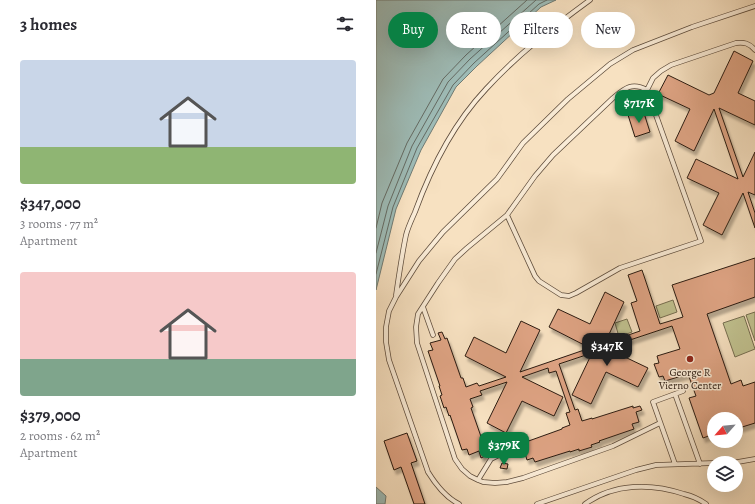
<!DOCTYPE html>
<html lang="en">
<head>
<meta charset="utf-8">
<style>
	body { margin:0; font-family:Alegreya,serif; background:#f2f2f3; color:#2b2b33; height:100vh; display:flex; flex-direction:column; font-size:15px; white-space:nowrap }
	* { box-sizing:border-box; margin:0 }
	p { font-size:13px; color:#7c7c81 }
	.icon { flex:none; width:22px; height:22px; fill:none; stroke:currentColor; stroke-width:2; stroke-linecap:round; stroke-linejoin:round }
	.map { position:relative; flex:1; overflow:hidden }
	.panel { display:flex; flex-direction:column; background:#fff; width:376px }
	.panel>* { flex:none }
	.top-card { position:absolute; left:12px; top:12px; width:307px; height:36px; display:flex; gap:8px }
	.needle { width:26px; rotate:243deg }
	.tools { position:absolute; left:331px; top:412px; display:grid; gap:8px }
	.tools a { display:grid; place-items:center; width:36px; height:36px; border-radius:50%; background:#fff; box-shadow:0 4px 16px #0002; font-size:20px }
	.price { position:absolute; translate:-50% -34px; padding:0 9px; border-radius:8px; background:#0b8043; color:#fff; font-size:13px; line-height:26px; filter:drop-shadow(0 1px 2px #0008) }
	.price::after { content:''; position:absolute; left:50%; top:24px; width:12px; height:9px; margin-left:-6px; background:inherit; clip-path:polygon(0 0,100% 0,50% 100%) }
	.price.active { background:#222; color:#fff }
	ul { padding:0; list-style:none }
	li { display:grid; align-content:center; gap:8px; height:212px; padding:0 20px }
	li span { display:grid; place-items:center; height:124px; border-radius:4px; color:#555 }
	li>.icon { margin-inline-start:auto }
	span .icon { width:72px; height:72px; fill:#fffc; stroke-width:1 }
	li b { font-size:17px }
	h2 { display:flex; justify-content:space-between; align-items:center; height:48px; padding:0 20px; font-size:17px }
	.pill { padding:0 14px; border-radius:18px; background:#fff; box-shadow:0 4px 16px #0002; font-size:14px; line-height:36px }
	.pill.active { background:#0b8043; color:#fff }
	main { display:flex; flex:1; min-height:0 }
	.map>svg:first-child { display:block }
	.green { fill:#c1c290; stroke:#766e50 }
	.water { fill:#9ebcb7; stroke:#707b74 }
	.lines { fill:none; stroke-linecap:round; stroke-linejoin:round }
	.shore { stroke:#646b64; stroke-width:1 }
	.building { fill:#dea383; stroke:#2b1a10; filter:url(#shadow) }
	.lane-casing { stroke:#5e4c3c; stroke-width:5.5 }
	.lane { stroke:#faecd7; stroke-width:4 }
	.poi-dot { fill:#8f2418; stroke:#faecd7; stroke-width:1.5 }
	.labels { text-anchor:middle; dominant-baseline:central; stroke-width:3; stroke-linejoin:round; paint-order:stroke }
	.poi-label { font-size:11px; fill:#2b1a10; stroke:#faecd7 }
</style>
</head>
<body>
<main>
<section class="panel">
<h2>3 homes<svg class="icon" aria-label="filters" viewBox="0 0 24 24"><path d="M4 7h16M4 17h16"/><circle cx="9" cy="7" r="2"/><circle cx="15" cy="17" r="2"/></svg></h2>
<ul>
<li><span style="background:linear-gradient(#c9d6e8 70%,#8fb573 0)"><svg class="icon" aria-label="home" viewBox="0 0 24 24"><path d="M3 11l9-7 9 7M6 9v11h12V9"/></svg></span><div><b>$347,000</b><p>3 rooms · 77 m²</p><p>Apartment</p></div></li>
<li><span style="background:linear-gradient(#f6c9c9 70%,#7fa58c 0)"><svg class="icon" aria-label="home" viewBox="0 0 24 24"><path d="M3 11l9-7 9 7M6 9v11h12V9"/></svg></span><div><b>$379,000</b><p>2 rooms · 62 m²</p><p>Apartment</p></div></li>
</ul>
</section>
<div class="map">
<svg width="379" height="504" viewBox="0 0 379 504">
	<defs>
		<filter id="shadow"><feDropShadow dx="2.5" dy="4.5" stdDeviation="1" flood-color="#0004"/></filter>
	</defs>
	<rect width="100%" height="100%" fill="#f7e1c1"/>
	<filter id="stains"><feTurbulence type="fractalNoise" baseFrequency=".005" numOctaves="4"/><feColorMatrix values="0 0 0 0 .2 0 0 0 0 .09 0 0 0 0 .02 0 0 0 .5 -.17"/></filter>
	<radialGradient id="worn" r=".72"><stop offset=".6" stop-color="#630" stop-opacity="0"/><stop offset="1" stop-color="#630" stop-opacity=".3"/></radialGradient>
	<path class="green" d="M297 300 301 312 284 318 280 306Z
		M379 312V341L370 315Z
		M368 316 379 349 359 357 347 323Z
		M251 319 256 332 243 337 239 323Z"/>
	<path class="water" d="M0 0H180L165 7 101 66 80 87 45 150 20 209 0 290Z
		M0 487 10 496 9 504H0Z"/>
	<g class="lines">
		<path class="shore" d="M0 228 6 203 31 143 67 79 90 55 151 0
			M0 253 12 206 36 146 72 82 94 59 160 0
			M0 274 17 207 41 148 77 85 98 63 163 4 171 0"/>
	</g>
	<path class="building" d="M358 51 377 61 362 93 379 101V125L343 108 367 177 379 152V195L372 192 379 213V228L367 193 346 235 327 225 343 193 311 178 320 159 362 179 338 109 318 151 299 141 314 109 282 94 292 75 333 95 338 93Z
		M267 110 274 132 259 137 252 115Z
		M379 258V297L331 314 355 384 365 380 367 386 379 382V423L363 428 362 425 360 426V419H338V434L327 438 313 398 320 396 312 374 289 381 287 376 283 377 278 364 283 363 281 356 304 349 296 326 230 348 272 368 262 387 230 372 215 404 196 395 216 353 183 364 199 410 202 409 206 421 216 418V419L257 406V408L264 406 266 410 260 412 263 422 256 424 258 429 223 441 224 442 215 445 216 447 203 451V449L194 452V451L159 462 157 458 151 460 148 450 142 452 140 448 148 446 147 443 186 429V428L194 425 190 413 194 412 180 371 173 373 172 368 146 377 187 397 178 416 146 401 130 433 111 423 131 382 104 391 106 395 94 399 97 407 95 408 109 448 107 449 109 456 105 458 103 451 93 455 91 449 86 450 74 415 73 416 70 407 68 408 64 396 66 395 63 386H64L52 351 57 350 54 343 65 340 62 333 66 332 69 339 71 338 85 378H87L90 387 101 383 103 386 130 377 89 356 98 337 130 353 145 321 164 330 144 372 214 348 173 327 182 309 214 324 229 292 248 302 229 343 264 331 255 303 261 301 252 275 266 270 284 324 307 317 296 285Z
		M31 433 41 461 35 463 49 504H38L25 467 18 470 8 441Z
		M126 463 132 464 131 469 124 468Z"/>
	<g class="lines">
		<defs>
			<path id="lane" d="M271 90C256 82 249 88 237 98L177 155 159 176 131 215 91 248 79 259 62 283 42 314 40 327 41 343 79 459 86 469 94 476 102 480 107 482 119 483 131 482 147 478 237 446 284 423
				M131 215 159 276 163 281 185 295 193 296 200 293 244 268 325 241 271 90 277 78 285 71 295 65 360 43C368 42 373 43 379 50
				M20 295C23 275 26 254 30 235 32 227 36 219 39 212 55 168 78 123 110 89 141 55 177 27 214 0
				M47 307 57 335
				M299 394 324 464
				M356 463 379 459
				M299 464 277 402 307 391
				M102 480 115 459 123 455
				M83 504C69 497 60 485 52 472L13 360 10 342V327L13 311 20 297 43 261 67 232 121 179 147 143 192 99 234 64 257 50 316 27 379 6
				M161 504 260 470 280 465 338 463
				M209 504C238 483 275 483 308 494 316 496 323 499 330 504"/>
		</defs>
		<use href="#lane" class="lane-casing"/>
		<use href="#lane" class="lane"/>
	</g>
	<circle class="poi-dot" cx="314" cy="359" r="4"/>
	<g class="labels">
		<g class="poi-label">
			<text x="314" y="372">George R<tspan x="314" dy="13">Vierno Center</tspan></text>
		</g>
	</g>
	<rect width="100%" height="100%" filter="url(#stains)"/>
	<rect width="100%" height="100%" fill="url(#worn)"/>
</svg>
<div class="tools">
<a><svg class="needle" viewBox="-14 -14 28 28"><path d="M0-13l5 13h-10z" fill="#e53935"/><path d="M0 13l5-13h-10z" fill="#7c7c81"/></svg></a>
<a><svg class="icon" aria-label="layers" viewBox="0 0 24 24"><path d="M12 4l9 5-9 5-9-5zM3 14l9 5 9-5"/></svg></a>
</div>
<b class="price" style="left:263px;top:124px">$717K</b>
<b class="price active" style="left:231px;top:367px">$347K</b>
<b class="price" style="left:128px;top:466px">$379K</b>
<div class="top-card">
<a class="pill active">Buy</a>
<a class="pill">Rent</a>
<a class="pill">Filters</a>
<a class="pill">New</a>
</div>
</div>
</main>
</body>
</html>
